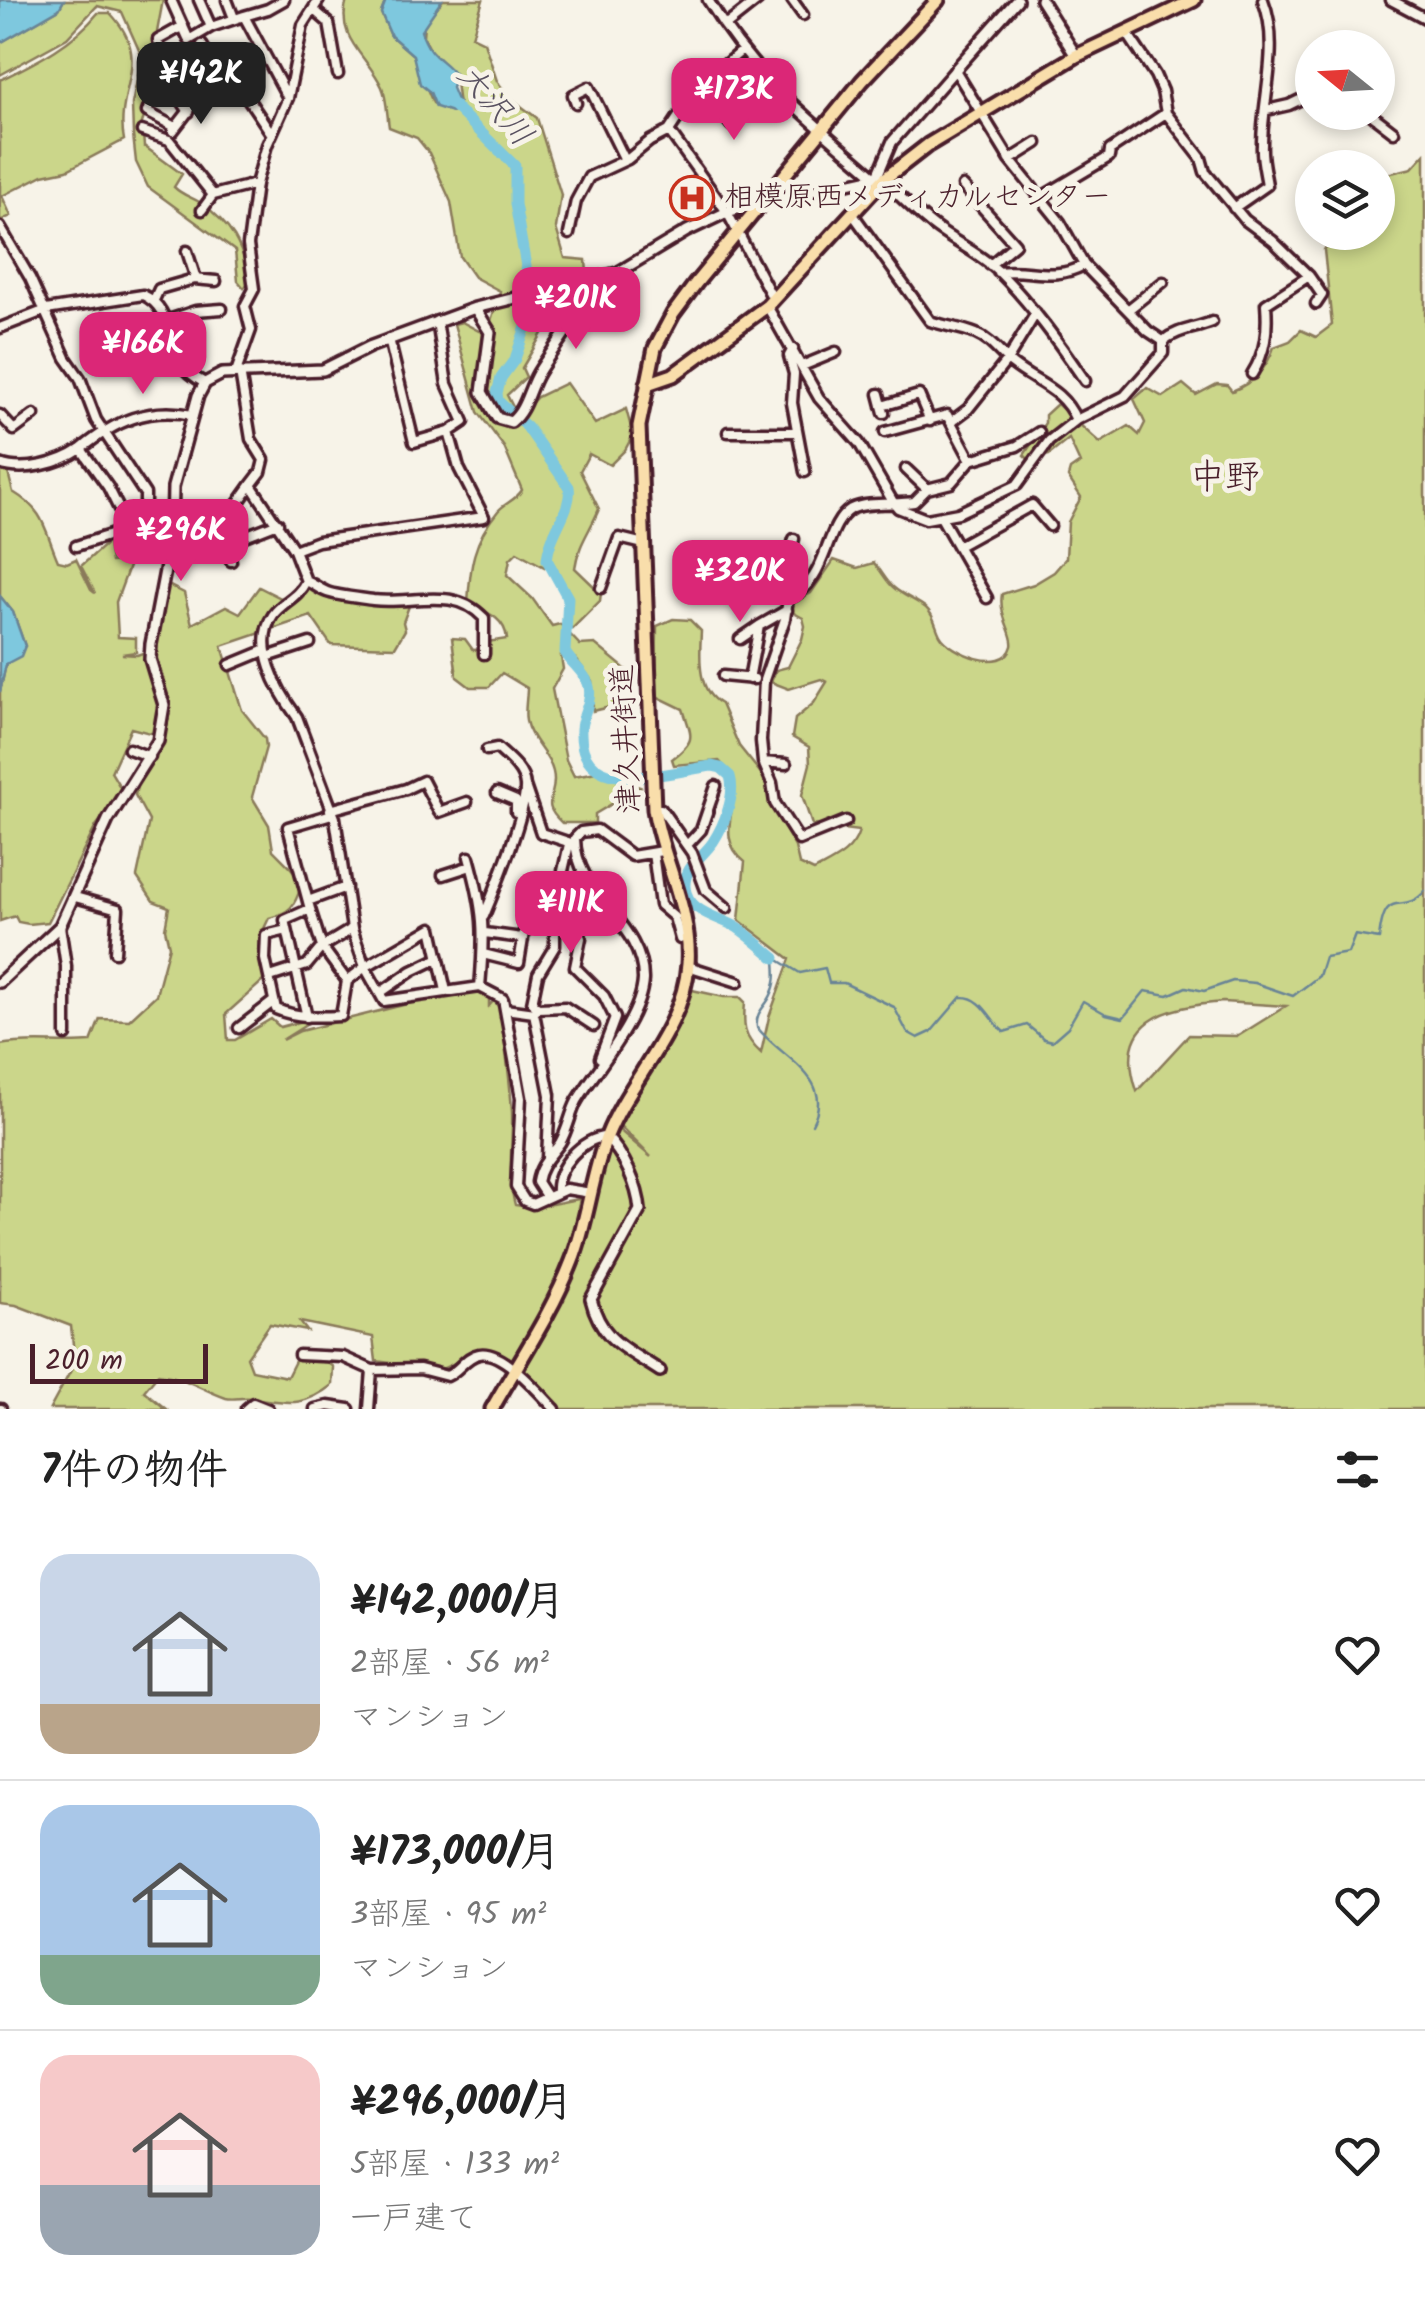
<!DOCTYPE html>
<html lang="ja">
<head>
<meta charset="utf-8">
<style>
	body { margin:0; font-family:Kalam,"Klee One",sans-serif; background:#f2f2f2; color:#222; height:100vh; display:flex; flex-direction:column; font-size:38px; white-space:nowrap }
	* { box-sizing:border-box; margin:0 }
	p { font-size:32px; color:#767676 }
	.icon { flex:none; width:55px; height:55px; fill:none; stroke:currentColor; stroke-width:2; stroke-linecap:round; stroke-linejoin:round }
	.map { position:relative; height:1409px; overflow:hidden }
	.details { display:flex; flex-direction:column; background:#fff; flex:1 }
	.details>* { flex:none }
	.needle { width:65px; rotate:288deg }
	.buttons { position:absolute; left:1295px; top:30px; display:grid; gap:20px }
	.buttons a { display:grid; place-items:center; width:100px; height:100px; border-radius:50%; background:#fff; box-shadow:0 5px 15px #0003; font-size:50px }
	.scale { position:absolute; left:30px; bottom:25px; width:178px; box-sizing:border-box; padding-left:10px; border:5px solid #4a1f2b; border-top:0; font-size:28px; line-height:35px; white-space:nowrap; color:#4a1f2b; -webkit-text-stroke:8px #f7f3e8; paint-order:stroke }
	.price { position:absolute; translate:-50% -85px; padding:0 22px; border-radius:20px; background:#db2777; color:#fff; font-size:32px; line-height:65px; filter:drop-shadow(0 2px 5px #0008) }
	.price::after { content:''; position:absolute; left:50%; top:60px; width:30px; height:22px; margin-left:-15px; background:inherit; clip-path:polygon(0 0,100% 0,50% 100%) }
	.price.on { background:#222; color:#fff }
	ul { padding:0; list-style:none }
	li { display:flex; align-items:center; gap:30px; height:250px; padding:0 40px }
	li+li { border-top:2px solid #e0e0e0 }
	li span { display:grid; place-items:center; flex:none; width:280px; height:200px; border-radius:30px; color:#555 }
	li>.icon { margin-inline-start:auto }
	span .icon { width:120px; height:120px; fill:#fffc; stroke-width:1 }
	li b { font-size:42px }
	h2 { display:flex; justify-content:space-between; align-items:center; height:120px; padding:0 40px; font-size:42px }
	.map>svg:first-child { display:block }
	.green { fill:#cbd68a; stroke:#8a7a5a; stroke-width:2.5; fill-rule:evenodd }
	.water { fill:#7ec8de; stroke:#698496; stroke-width:2.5 }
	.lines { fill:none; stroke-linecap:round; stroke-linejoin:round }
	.stream { stroke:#698496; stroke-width:2.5 }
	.river { stroke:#7ec8de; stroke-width:11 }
	.minor-casing { stroke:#4a1f2b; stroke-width:15 }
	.tertiary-casing { stroke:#4a1f2b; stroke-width:16 }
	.primary-casing { stroke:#4a1f2b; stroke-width:19 }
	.trunk-casing { stroke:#4a1f2b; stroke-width:19 }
	.minor { stroke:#f7f3e8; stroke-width:8 }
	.tertiary { stroke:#f7f3e8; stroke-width:9 }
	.primary { stroke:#f9deab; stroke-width:11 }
	.trunk { stroke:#f9deab; stroke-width:11 }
	.labels { text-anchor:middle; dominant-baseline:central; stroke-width:10; stroke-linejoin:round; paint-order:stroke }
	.poi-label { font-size:30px; fill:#4a1f2b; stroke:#f7f3e8; text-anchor:start }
	.street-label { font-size:30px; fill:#4a1f2b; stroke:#f7f3e8 }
	.water-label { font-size:32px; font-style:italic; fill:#5a5261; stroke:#f7f3e8 }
	.quarter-label { font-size:35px; fill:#4a1f2b; stroke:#f7f3e8 }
</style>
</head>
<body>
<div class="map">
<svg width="1425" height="1409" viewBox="0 0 1425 1409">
	<rect width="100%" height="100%" fill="#f7f3e8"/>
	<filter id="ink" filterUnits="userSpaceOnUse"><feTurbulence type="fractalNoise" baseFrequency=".01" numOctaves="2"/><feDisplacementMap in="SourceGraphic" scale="20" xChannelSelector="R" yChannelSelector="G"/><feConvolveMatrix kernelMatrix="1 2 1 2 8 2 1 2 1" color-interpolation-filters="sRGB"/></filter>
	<g filter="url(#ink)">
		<path class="green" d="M64 0H163L157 32 166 54 142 123 144 146 182 174 174 187C182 195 191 197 201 203 231 224 244 247 249 282L244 288 238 281 235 251 148 187 136 162 133 135 132 104 142 57 122 12 97 6 67 38 0 75V43L59 9Z
			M347 0H386L381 13 391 36 413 55 433 103 452 112 459 105 455 75 431 51 423 36 424 24 443 0H483L472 36 484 42 497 81 509 97 537 118 561 195 556 228 565 258 586 260 587 273 568 279C559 306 537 343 522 368L526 377 507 395 513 407 524 411 537 397 566 383 595 424 626 409 633 435 625 450 610 465 589 454 580 471 599 509C590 531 578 545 575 568L601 593 600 601 572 629 563 618 570 595 557 574 517 552 510 559 507 575 532 598 552 626 560 624 580 645 595 644 629 672V690L618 705 593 711 592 681 576 659 561 656 563 669 552 689 566 760 574 776 596 772 640 787 595 814V823H562C541 804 554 800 554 780 554 757 530 742 526 721 524 711 527 698 527 688L502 673 489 687H470L457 677 452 638 465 639 473 650 488 649 487 642 507 639C505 617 486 612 468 604 470 566 473 541 498 511 505 503 516 500 522 490L504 447 478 412 454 324 462 322 479 331 490 324 500 291 474 277 460 257 451 202 429 153 417 138 389 127C387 115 387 98 382 87 368 56 335 39 347 0Z
			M98 13H110C155 60 114 89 124 140L67 170 43 175 2 196 11 216 0 221V80C36 62 72 45 98 13Z
			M1425 154V1409H562L531 1376 517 1372 519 1367 485 1349 440 1370 376 1361 373 1337 300 1322 307 1331 270 1324 247 1357 252 1370 287 1377 297 1357 325 1361 333 1367 332 1385C302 1409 286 1402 250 1398 242 1397 233 1400 226 1398 202 1390 187 1377 158 1374L144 1391 166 1409H50L75 1363 71 1326 16 1305 0 1303V1045C32 1039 59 1045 91 1042L100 1019 129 1020 156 995 169 946 165 929 169 907 153 901 137 877 149 821 135 795 138 783 163 741 158 735 131 728 111 772 123 792 96 826 48 922 29 924 18 922 15 916 0 921V692L6 664 25 646 13 612 0 596V466L7 469 13 492C46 512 44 529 58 561L67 563 76 559 91 590 95 593 81 566 108 542 111 562 131 561 116 602 118 637 136 638V652L122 654 137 655 154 649 164 583 184 593 192 624 226 606 240 613 259 587 281 598 309 585 367 594 409 606 403 622 405 630 395 647 331 645 311 616 222 646 242 710 265 739 266 747 252 797 269 825 273 850 292 869 301 886C295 906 290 913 269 918L261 935 264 980 226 1014 228 1040H235L271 1019 280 1027 303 1021 306 1025 282 1040 300 1031 423 1000 476 990 489 997V1006L494 1000 500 1009C505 1043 510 1077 512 1112 513 1141 507 1179 515 1205 539 1209 556 1202 580 1199L578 1207 593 1206 617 1128 651 1157 619 1125 692 990 724 997H740L745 1002C743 1026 743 1037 761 1053L769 1017 790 959 739 920 745 862C706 830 756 796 719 761L674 765 672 759C697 740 692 737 683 709L656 696 657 626 673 619 690 620 701 631C700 655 696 691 721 704L739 746 767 781 771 805 795 847 799 864 814 871C832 861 853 853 859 831L812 825 802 795 810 764 809 747 792 737 795 719 814 703 827 682 821 679 789 689 771 682 776 670 788 667 802 639 805 626 803 618 792 612 793 603 811 593 834 560 857 568 874 563C881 570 886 581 893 587 903 596 916 600 926 608 935 616 935 626 940 635 950 653 1004 675 1012 646 1015 635 998 616 1002 594L1034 584 1054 572 1066 558 1068 522 1081 497 1068 477 1070 470 1080 463 1069 439 1049 455 1028 459 1024 455 1045 423V415L1057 404 1100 443 1129 426 1139 435 1145 423 1134 399 1147 388 1163 397 1183 384 1196 395 1217 384 1227 385 1232 391C1253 383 1267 368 1274 347L1290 341 1301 330 1316 337 1332 325 1324 250 1335 233 1378 232V171L1383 175 1412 168ZM1223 1002 1286 1006 1238 1036 1189 1035 1137 1091C1113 1020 1165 1007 1223 1002Z"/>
		<path class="water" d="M0 0H64L59 9 0 43Z
			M386 0H442L421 31C430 60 445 59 455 75L452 88 459 105 452 112 436 107 430 92 420 84 413 55 391 36 381 13Z
			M0 596 13 612 25 646 21 656 6 664 0 692Z"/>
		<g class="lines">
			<path class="stream" d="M775 958 800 973 825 968 829 983H844L894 1007 907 1032 918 1038 931 1032 961 997C983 996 990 1020 1004 1032L1027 1025 1044 1039 1052 1041 1068 1027 1083 1001 1106 1014 1123 1018 1145 991 1168 995 1186 987 1204 991 1233 981 1255 983 1293 996 1319 976 1325 957 1348 953 1355 935 1379 939C1385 883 1402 918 1425 891
				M775 960C776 973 777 983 771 995 765 1008 755 1012 757 1027 779 1057 837 1078 812 1124"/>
			<path class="river" d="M448 100 515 166V204L533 306 515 359 501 378 497 393 498 401 527 427 569 487C573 509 549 533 547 560L568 598 565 652C571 663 583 671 588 683 594 700 582 713 581 729 578 802 667 772 712 766L721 768 730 776C736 796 724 825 713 842 702 858 684 866 685 887 687 913 721 917 738 928 751 937 763 948 775 958"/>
			<defs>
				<path id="minor" d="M171 0 189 40 211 27 244 16 288 98
					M199 0 211 27
					M227 0 234 18
					M708 0C754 76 805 116 871 173 894 188 913 211 936 228 956 243 981 254 999 272 1032 305 1059 343 1085 381
					M792 0 803 15
					M1391 0 1425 18
					M314 10 329 23 338 74
					M244 16 268 9 284 0
					M725 26 758 0
					M1127 33 1155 75 1162 91 1166 113 1201 158 1205 172 1245 220 1273 241 1309 276 1322 295 1316 304
					M202 45 214 65
					M161 65 204 49
					M163 72 189 112
					M706 80 725 98 717 107 731 125 746 113 756 115 780 94
					M217 82 230 72 271 133
					M576 103 573 95 589 87 625 160
					M1267 110 1289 105 1312 94
					M1368 112 1394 132
					M175 127 147 112 163 68 158 40 183 26
					M142 131 169 140 213 195
					M173 131 200 96
					M669 131 727 212 773 299
					M1010 160 1037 143
					M877 177 892 142 955 70 1010 160 1060 222 1084 265 1148 331 1163 341
					M963 186 1015 244 990 265
					M1040 198 1109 157 1110 150 1166 113
					M764 202 877 177
					M1234 208 1267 185C1265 172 1261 158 1262 145 1262 99 1281 45 1263 0
					M202 210 213 195 256 184
					M852 213 930 321C944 326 962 328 976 334 992 341 999 353 1012 364 1037 384 1062 388 1076 420
					M0 227 30 278 66 358 80 378 96 420 145 494V528
					M569 234 576 201 589 177 628 159 650 141 669 131 697 89 741 51
					M187 251 196 279
					M998 272C1033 268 1052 282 1084 265
					M154 300 159 289 194 279 216 281
					M767 306 819 398 859 443 893 502 898 508 926 519 958 513 1017 485 1049 441 1076 420 1125 396 1163 353V341C1178 329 1195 329 1212 322
					M1129 309 1163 282
					M165 321 195 311 222 309
					M0 328 46 310 143 295C181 312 156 359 205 383
					M389 339 414 442 449 432 464 422 447 384 437 321
					M793 349 789 356 794 374 792 403 805 472
					M802 366 836 352
					M236 372 251 330 245 306 254 289 248 245 256 184 267 145 288 98 303 25 319 0
					M240 372 251 439 264 460 261 472 251 485 294 550 306 581C298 598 282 602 273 615 252 646 278 691 297 717L335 818 352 929 365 967 384 1001 480 987 503 999 521 1098 516 1187 525 1201 533 1204 566 1189 591 1193
					M1252 374C1266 352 1268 330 1266 304L1309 276
					M879 394 884 413
					M882 406 919 395 930 421
					M0 415 14 430 34 415
					M952 421 968 409 1008 359 1036 313
					M728 432H797
					M885 432 947 415 971 460
					M0 464C24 473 61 463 81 449
					M906 469 927 489
					M231 513 251 485
					M942 519 987 598
					M129 529 108 487 81 449C115 421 148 406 193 415
					M226 538 231 561
					M227 543 278 523
					M76 546 129 529 145 528 172 534
					M958 546 1032 505 1050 526
					M294 550 318 541 484 517 459 468 449 432
					M306 581C314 584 319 589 327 592 338 596 360 598 373 600 412 605 453 585 484 618V654
					M601 588 619 538 644 544
					M788 598 789 558 794 539
					M740 639 759 626
					M267 657 310 643
					M230 665 264 651
					M723 676 754 679
					M749 679 759 626 787 610
					M129 749 150 757
					M763 762 786 764
					M525 786 541 833 574 844
					M497 793 516 801V812
					M654 809H661L692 853 706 890 727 908
					M330 810 406 789 423 781 439 812 467 802
					M846 821 799 840 775 803 772 783 763 762 761 741 764 680 785 619 788 599C830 580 823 526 851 509 867 501 897 505 914 502L927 489 951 483 971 460 1017 446 1039 432
					M569 844 561 880 573 903
					M687 845 701 830 716 786
					M653 853 660 905 674 917 680 939
					M469 857C484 911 485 931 480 987
					M443 875 471 866
					M75 897 118 909 115 952
					M308 901 346 887
					M310 909 322 947 347 981
					M484 916C495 889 527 812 525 786 524 770 508 758 497 748L487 750
					M60 926 66 966V1035
					M287 930 266 935 265 959 276 1009C297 1018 318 1017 341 1016L347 981 365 967 432 928 446 991
					M485 933 522 938
					M483 954 519 963 528 908 572 917 581 938 575 967 604 996 615 1018 600 1058 604 1060
					M688 966 738 982
					M270 977 307 965 322 947 352 929
					M380 993 412 971 439 958
					M538 1008 532 1003 538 974 555 946V913
					M505 1009 534 1013 538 1008 565 1007 594 1026
					M534 1013 550 1095 547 1158
					M307 1017 285 920 310 909 288 827 332 814
					M239 1028 274 1001
					M557 1191C555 1168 583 1137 606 1137
					M546 1196 537 1182C540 1164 550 1157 560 1143 568 1130 570 1114 577 1101 597 1068 641 1019 643 980 644 924 575 895 575 838L581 832 597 830 632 856 662 851
					M299 1355 343 1357 372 1370 369 1409
					M372 1370 420 1369 447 1376C459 1371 466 1356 479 1354 503 1349 540 1394 555 1409
					M0 1409H1
					M246 1409 253 1403 268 1409
					M315 1409 328 1406 349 1409"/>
				<path id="tertiary" d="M1041 0 1076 56
					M955 70 1017 0
					M475 308 490 332 482 392 497 418 511 422C526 410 528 390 538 373 555 344 583 316 587 281
					M0 982 60 926 108 820 158 741 164 705 150 659 151 644 172 534 173 487 198 396 205 383 222 374 323 370 369 347 475 308 617 273 687 231 727 212 762 202
					M606 1137C624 1154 638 1186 640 1210L591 1299C601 1341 627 1349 660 1371"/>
				<path id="primary" d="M647 384 673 375 767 306 883 180 928 145 1076 56 1194 0"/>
				<path id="trunk" d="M492 1409C519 1361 552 1313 572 1261 588 1221 591 1176 607 1136 630 1078 684 1029 688 964 692 911 662 860 654 809L639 426 655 348 673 314 696 283 862 81 938 0"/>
			</defs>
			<use href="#minor" class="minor-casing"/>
			<use href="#tertiary" class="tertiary-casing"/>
			<use href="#primary" class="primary-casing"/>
			<use href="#trunk" class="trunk-casing"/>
			<use href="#minor" class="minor"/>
			<use href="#tertiary" class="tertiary"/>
			<use href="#primary" class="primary"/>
			<use href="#trunk" class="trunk"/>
		</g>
	</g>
	<defs>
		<symbol id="hospital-ring" viewBox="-11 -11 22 22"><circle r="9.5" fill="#f7f3e8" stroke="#c8321e" stroke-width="1.5"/><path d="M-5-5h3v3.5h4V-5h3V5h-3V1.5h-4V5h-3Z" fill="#c8321e"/></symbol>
	</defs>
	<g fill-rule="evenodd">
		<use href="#hospital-ring" x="667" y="173" width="50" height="50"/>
	</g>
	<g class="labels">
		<g class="poi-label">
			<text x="724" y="198">相模原西メディカルセンター</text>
		</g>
		<g class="street-label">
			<text transform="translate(627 739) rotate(-93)">津久井街道</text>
		</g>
		<g class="water-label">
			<text transform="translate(494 106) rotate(49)">大沢川</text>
		</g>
		<g class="quarter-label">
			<text x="1225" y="479">中野</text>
		</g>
	</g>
</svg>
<div class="buttons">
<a><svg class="needle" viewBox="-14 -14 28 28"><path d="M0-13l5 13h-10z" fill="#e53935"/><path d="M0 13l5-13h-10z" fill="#767676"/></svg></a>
<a><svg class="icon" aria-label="layers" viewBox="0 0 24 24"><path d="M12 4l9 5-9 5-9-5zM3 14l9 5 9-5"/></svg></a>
</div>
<div class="scale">200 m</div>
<b class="price on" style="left:201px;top:127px">¥142K</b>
<b class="price" style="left:734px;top:143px">¥173K</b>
<b class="price" style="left:576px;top:352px">¥201K</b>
<b class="price" style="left:143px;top:397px">¥166K</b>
<b class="price" style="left:181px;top:584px">¥296K</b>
<b class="price" style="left:740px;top:625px">¥320K</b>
<b class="price" style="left:571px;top:956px">¥111K</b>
</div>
<section class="details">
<h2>7件の物件<svg class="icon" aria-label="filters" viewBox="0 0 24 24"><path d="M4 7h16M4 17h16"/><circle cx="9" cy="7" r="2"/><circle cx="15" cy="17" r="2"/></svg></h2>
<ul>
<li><span style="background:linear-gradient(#c9d6e8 75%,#b9a48a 0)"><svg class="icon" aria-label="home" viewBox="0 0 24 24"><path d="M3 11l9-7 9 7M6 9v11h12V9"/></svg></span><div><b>¥142,000/月</b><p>2部屋 · 56 m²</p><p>マンション</p></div><svg class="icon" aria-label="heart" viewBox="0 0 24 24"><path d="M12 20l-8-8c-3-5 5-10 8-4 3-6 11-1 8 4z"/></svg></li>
<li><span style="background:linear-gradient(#a9c7e8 75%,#7fa58c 0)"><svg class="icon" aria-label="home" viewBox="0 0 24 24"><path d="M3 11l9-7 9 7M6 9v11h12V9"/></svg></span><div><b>¥173,000/月</b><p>3部屋 · 95 m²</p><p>マンション</p></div><svg class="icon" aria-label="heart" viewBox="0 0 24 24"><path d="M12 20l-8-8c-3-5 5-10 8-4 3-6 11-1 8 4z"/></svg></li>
<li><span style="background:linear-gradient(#f6c9c9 65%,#9aa5b1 0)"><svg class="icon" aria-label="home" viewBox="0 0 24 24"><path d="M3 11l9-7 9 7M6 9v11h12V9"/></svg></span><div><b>¥296,000/月</b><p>5部屋 · 133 m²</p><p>一戸建て</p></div><svg class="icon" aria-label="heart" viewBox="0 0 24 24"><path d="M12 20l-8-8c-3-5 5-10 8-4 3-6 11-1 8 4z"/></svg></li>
</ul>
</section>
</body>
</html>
